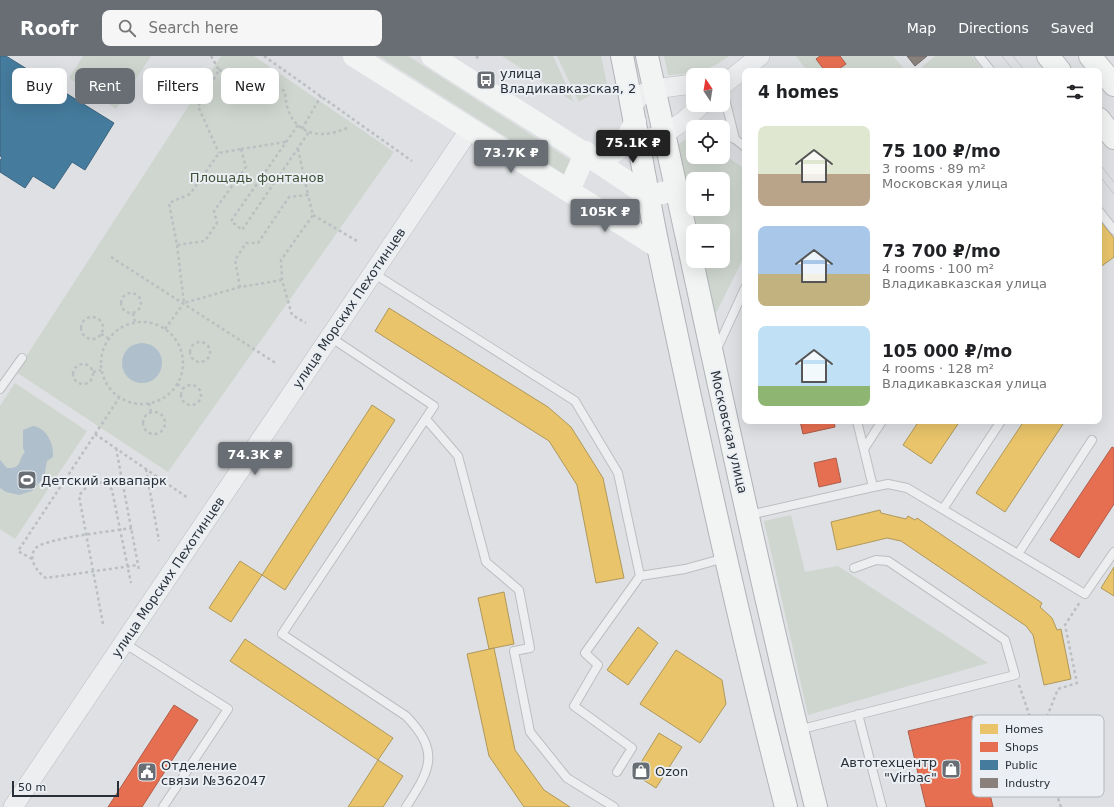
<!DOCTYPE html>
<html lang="en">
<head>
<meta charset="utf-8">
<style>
	body { margin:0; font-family:"DejaVu Sans",sans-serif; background:#f6f6f6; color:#202124; height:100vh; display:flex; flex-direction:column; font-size:15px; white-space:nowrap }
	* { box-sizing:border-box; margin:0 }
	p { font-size:13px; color:#757577 }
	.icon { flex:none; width:22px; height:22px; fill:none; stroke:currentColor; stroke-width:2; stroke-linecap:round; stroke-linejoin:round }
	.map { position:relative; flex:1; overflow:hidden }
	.details { position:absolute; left:742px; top:12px; width:360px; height:356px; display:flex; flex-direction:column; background:#fff; border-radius:8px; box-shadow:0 4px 16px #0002 }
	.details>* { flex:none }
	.hud { position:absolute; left:12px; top:12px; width:380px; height:36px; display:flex; gap:8px }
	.needle { width:26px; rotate:348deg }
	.fabs { position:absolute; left:686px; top:12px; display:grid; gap:8px }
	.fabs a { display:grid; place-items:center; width:44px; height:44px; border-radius:8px; background:#fff; box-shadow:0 4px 16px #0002; font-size:20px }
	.scale { position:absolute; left:12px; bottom:10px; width:107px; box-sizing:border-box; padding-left:4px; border:2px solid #283039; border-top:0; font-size:11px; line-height:14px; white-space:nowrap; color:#283039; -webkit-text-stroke:3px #ebeff3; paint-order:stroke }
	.price { position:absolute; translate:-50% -34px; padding:0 9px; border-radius:4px; background:#686e74; color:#fff; font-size:13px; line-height:26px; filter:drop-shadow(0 1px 2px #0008) }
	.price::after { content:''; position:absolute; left:50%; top:24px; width:12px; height:9px; margin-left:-6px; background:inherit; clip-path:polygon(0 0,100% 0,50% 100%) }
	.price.selected { background:#222; color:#fff }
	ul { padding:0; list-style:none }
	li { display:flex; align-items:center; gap:12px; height:100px; padding:0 16px }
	li span { display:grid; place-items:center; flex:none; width:112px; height:80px; border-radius:8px; color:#555 }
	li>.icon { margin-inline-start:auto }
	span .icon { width:48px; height:48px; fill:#fffc; stroke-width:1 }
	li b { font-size:17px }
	h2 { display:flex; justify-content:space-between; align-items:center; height:48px; padding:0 16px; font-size:17px }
	.pill { padding:0 14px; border-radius:8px; background:#fff; box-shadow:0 4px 16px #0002; font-size:14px; line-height:36px }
	.pill.selected { background:#686e74; color:#fff }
	header { display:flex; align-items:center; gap:24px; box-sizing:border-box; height:56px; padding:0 20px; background:#686e74; color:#fff }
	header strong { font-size:19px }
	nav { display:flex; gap:22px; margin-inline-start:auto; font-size:14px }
	.search { width:280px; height:36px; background:#f6f6f6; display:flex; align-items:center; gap:10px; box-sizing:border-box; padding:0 14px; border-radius:8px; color:#757577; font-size:15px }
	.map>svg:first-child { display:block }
	.green { fill:#cfd6cf; fill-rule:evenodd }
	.water { fill:#afbfcb }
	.homes { fill:#e9c46a; stroke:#af985b }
	.shops { fill:#e76f51; stroke:#ae5c4a }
	.public { fill:#457b9d; stroke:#3c647f }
	.industry { fill:#8a817c; stroke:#6d6968 }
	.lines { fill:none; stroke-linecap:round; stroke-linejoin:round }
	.service-casing { stroke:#bcbec1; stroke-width:10 }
	.tertiary-casing { stroke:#bcbec1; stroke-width:20 }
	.primary-casing { stroke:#bbbdc0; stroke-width:24 }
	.trunk-casing { stroke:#b0b3b7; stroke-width:24 }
	.path { stroke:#bcbfc1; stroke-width:2.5; stroke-dasharray:3 3; stroke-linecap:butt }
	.service { stroke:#edeeef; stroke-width:8 }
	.tertiary { stroke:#edeeef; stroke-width:19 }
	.secondary { stroke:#f2f4f4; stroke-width:22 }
	.primary { stroke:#f2f4f4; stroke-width:22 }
	.trunk { stroke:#f2f4f4; stroke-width:22 }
	.tram { stroke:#c7c8ca; stroke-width:1 }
	.labels { text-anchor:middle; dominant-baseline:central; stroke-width:4; stroke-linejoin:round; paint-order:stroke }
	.poi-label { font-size:13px; fill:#283039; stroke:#ebeff3; text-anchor:start }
	.park-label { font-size:13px; fill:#3e5337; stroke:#ebeff3 }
	.street-label { font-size:13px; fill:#283039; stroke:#ebeff3 }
	.key { fill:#ebeff3; stroke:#b0b6bb; stroke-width:1 }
	.key-label { font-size:11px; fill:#283039 }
</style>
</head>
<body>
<header>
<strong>Roofr</strong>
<div class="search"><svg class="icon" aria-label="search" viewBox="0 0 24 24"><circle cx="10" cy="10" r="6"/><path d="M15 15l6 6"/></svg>Search here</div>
<nav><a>Map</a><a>Directions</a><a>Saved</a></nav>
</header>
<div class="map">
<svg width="1114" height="751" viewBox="0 0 1114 751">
	<rect width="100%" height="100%" fill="#dee0e3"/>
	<path class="green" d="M83 0H151L116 53 69 22Z
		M221 0H254L394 96 168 416 16 316Z
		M379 0H408L575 107 567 120Z
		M502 0H553L574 46Z
		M557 0H601L607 28 579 46Z
		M664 0H729C710 15 692 18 668 19Z
		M796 0H893L906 15H807Z
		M935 0H972L984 15H917Z
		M693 78V101H723V98L745 113V199L714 261 702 205H723V175H695L676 90ZM693 123H723V153H693Z
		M15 327 87 375 15 483 0 473V350Z
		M791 459 805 516 838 510 988 607 808 659 764 465Z"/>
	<path class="water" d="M122 307a20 20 0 1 1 40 0a20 20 0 1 1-40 0Z
		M33 370C47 372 54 388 53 401L47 405 44 421 32 435 19 439 6 436 0 432V404L7 412C24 412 17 404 25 396L23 392V374Z"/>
	<path class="homes" d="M1099 163 1114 182V201L1099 212Z
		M389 252 548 351 571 371 603 422 624 522 596 527 577 429 549 385 375 275Z
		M372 349 395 364 285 534 262 519Z
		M919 365H960L931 408 903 389Z
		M1024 365H1065L1005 456 976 437Z
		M880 454 881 457 906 463 908 460 915 464 917 462 1042 547 1040 551 1052 562 1057 574 1061 573 1071 623 1044 629 1033 579 1026 570 901 485 887 482 837 494 831 466Z
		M240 505 262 519 231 566 209 552Z
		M1114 511V540L1101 532Z
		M504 536 514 588 489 593 478 542Z
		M638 571 658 587 628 629 607 614Z
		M245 583 393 682 378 704 230 605Z
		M494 592 515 694 544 734 570 751H524L489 700 467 598Z
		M676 594 722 624 726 648 700 687 640 648Z
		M659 677 682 691 656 732 634 718Z
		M378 704 403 720 383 751H348Z"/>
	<path class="shops" d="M820 0H840L846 8 836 15H825L816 3Z
		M800 365H834L835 371 803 378Z
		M1112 391 1114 392V448L1079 502 1050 484Z
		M836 402 841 426 819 431 814 407Z
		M174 649 198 664 142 751H108Z
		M972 660 993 751H926L908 675Z"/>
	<path class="public" d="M0 0H6L114 67 85 114 72 106 54 133 33 120 25 132 0 116V105L2 101 0 100Z"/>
	<path class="industry" d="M907 0H927L915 10Z"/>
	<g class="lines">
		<defs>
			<path id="service" d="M979 0 991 15
				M723 35 735 83
				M686 64 704 71
				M723 78 735 83 745 91
				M1099 155 1114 174
				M373 217 575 345 618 417 640 520 685 513 725 502
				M330 281 434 350 282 578 406 660C441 696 430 714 406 751
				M716 295 745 232
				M0 333 22 302
				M426 363 458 400 486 506 519 534 530 592 514 595 530 676 567 722 614 751
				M857 365 873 431
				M864 393 882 365
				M943 453 1001 365
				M749 459 873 431 888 428 907 432 1085 538 1114 496
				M1018 498 1092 384
				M124 587 228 653 163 751
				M858 658 882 751
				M798 674 1015 619 1005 584 888 505 876 504 854 512
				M617 716 632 692 574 650 598 609 585 597 640 520"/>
			<path id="tertiary" d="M723 29 760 0
				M632 50 642 38 654 33 693 28
				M638 85 664 78 685 64 701 49
				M13 751 470 73"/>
			<path id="primary" d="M1048 0 1060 15
				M1090 0 1114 29
				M1099 63 1114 82"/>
			<path id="trunk" d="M622 0C635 63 645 127 658 190 697 377 738 565 786 751
				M647 0C703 251 754 502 816 751"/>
		</defs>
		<use href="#service" class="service-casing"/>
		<use href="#tertiary" class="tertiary-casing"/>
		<use href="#primary" class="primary-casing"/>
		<use href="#trunk" class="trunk-casing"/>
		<path class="path" d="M211 0 219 14 198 50 219 97
			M264 0 412 105
			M476 2 479 0
			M219 14 259 25 285 35C286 73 313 87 347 72
			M298 69 231 165 242 174 309 76
			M302 73 321 40
			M241 93 246 111 214 155 217 167 205 185 177 189 169 147 190 138 219 97Z
			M241 93 286 86
			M298 93 308 139
			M313 159 357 185
			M177 189 184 247 240 231
			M111 201 277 308
			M282 224 240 231 235 204 246 187H258L289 141 308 139 313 159 281 204 282 224 292 259 306 267
			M121 247a10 10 0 1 1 20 0a10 10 0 1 1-20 0Z
			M133 257 135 266
			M81 272a11 11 0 1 1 22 0a11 11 0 1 1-22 0Z
			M101 307a41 41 0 1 1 82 0a41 41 0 1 1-82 0Z
			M165 273 184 247
			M101 278 108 282
			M190 296a10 10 0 1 1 20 0a10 10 0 1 1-20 0Z
			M73 318a10 10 0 1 1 20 0a10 10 0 1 1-20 0Z
			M93 316 101 314
			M177 328 184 333
			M181 339a10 10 0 1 1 20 0a10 10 0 1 1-20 0Z
			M149 347 151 356
			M143 367a11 11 0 1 1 22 0a11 11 0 1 1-22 0Z
			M95 378 188 442
			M116 392 139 514
			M146 413 159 485
			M132 472C113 475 49 482 37 491 32 495 31 503 34 508 37 514 40 518 46 522L138 509
			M32 503 18 495 119 342
			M103 568 79 440C86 428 103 420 112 434L131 527
			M1019 629 1061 751
			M1038 683 1058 633 1077 627 1065 569 1080 546"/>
		<use href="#service" class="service"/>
		<use href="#tertiary" class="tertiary"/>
		<path class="secondary" d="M354 0 658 191
			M432 0C504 47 578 91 648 140L676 134
			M596 104C619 96 626 88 635 66
			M569 134 586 96"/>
		<use href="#primary" class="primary"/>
		<use href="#trunk" class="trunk"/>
		<path class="tram" d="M1002 0 1014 15
			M1013 0 1025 15
			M1099 107 1114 126
			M1099 119 1114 138"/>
	</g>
	<defs>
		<symbol id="bus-square" viewBox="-11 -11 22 22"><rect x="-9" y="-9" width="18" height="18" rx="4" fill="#686e74" stroke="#ebeff3"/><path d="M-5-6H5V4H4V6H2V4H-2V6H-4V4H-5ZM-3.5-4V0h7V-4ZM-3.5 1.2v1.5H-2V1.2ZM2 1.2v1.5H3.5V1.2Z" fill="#fff"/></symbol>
		<symbol id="stadium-square" viewBox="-11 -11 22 22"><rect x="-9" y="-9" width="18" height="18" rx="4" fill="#686e74" stroke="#ebeff3"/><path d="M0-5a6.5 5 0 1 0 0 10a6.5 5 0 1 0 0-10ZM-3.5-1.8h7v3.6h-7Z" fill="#fff"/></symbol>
		<symbol id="shop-square" viewBox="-11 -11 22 22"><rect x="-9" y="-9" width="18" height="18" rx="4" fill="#686e74" stroke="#ebeff3"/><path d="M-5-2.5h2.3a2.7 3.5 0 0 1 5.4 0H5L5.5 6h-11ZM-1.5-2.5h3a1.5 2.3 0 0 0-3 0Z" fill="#fff"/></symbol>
		<symbol id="civic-square" viewBox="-11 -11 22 22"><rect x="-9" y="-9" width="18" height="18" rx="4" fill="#686e74" stroke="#ebeff3"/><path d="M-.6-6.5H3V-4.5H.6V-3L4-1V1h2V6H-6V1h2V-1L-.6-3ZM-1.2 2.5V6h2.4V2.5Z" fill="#fff"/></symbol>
	</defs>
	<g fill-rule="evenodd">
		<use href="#bus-square" x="475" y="13" width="22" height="22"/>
		<use href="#stadium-square" x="16" y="413" width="22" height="22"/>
		<use href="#shop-square" x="940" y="702" width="22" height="22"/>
		<use href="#shop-square" x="630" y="704" width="22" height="22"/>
		<use href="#civic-square" x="136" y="705" width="22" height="22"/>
	</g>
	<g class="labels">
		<g class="poi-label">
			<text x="500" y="17">улица<tspan x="500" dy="15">Владикавказская, 2</tspan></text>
			<text x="41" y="424">Детский аквапарк</text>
			<text x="937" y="706" text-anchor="end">Автотехцентр<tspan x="937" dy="15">"Virbac"</tspan></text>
			<text x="161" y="709">Отделение<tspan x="161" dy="15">связи №362047</tspan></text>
			<text x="655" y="715">Ozon</text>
		</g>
		<g class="park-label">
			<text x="257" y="121">Площадь фонтанов</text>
		</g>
		<g class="street-label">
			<text transform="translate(349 252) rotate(-56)">улица Морских Пехотинцев</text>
			<text transform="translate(729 376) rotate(77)">Московская улица</text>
			<text transform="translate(168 521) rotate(-56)">улица Морских Пехотинцев</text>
		</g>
	</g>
	<rect x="972" y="659" width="132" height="82" rx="6" class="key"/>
	<rect x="980" y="668" width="18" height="10" fill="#e9c46a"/>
	<rect x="980" y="686" width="18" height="10" fill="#e76f51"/>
	<rect x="980" y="704" width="18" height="10" fill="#457b9d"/>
	<rect x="980" y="722" width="18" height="10" fill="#8a817c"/>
	<g class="key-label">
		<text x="1005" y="677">Homes</text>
		<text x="1005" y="695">Shops</text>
		<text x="1005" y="713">Public</text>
		<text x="1005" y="731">Industry</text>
	</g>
</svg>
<div class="fabs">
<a><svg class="needle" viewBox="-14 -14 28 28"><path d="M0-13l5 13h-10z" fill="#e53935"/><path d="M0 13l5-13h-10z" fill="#757577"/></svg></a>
<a><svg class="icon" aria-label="locate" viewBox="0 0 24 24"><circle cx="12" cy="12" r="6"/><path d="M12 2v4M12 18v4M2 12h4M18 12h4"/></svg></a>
<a>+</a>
<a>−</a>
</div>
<div class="scale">50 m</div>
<b class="price selected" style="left:633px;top:108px">75.1K ₽</b>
<b class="price" style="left:511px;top:118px">73.7K ₽</b>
<b class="price" style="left:605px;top:177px">105K ₽</b>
<b class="price" style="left:255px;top:420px">74.3K ₽</b>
<div class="hud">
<a class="pill">Buy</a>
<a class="pill selected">Rent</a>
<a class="pill">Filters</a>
<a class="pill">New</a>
</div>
<section class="details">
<h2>4 homes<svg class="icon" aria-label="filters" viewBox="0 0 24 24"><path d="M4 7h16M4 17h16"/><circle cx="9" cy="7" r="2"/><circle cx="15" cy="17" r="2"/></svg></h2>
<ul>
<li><span style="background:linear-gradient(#dfe7d0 60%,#b9a48a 0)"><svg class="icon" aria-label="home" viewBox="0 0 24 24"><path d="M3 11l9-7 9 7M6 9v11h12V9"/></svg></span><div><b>75 100 ₽/mo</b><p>3 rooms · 89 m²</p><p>Московская улица</p></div></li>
<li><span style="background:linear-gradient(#a9c7e8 60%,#c2b280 0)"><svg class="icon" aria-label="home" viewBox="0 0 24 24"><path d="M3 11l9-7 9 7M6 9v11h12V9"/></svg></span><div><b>73 700 ₽/mo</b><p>4 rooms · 100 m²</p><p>Владикавказская улица</p></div></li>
<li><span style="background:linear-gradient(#bfe0f5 75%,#8fb573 0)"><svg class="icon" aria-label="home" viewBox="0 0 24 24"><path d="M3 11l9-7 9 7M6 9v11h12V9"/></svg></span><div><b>105 000 ₽/mo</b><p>4 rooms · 128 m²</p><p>Владикавказская улица</p></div></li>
</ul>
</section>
</div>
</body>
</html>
